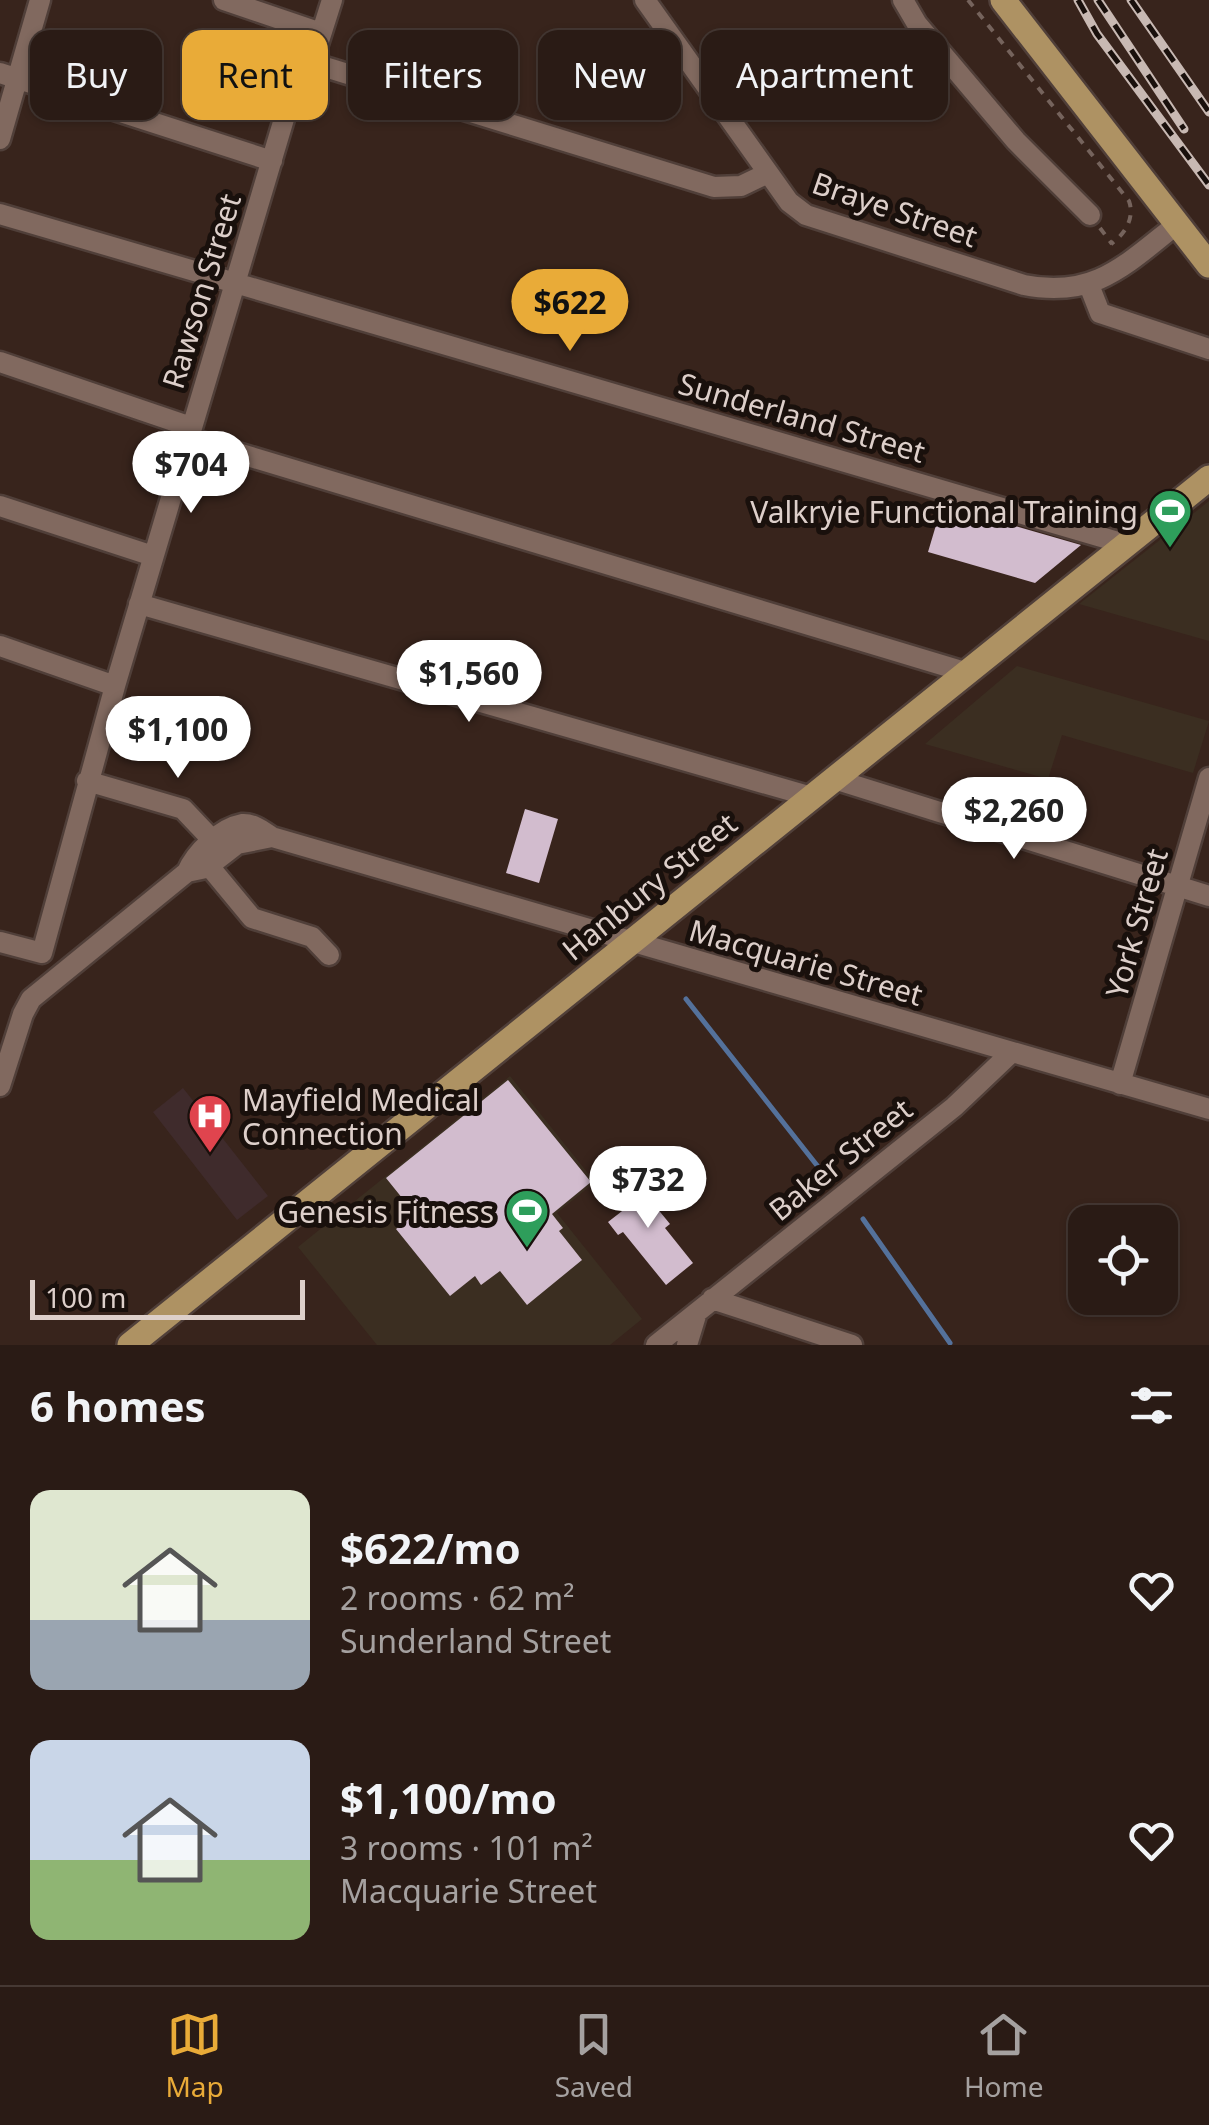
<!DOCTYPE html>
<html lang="en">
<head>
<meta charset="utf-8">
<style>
	body { margin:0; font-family:"Noto Sans",sans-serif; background:#32241e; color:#f1f3f6; height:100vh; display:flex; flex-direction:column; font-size:38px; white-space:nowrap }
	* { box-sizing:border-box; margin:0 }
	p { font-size:32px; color:#a5a1a0 }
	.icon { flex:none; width:55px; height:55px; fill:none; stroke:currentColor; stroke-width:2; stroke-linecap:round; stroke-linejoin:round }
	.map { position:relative; height:1345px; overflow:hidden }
	.sheet { display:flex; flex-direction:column; background:#2a1b15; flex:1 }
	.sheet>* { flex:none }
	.guide { position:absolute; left:30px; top:30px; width:1150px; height:90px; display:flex; gap:20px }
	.fabs { position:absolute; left:1068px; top:1205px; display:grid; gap:20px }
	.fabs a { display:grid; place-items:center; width:110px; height:110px; border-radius:20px; background:#2a1b15; box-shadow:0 2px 8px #0004,0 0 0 2px #463934; font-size:50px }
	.scale { position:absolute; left:30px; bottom:25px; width:275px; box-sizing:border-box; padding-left:10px; border:5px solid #ddcfca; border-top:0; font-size:28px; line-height:35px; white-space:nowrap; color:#ddcfca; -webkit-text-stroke:8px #19100c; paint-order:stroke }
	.price { position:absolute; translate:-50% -85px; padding:0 22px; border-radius:35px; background:#fff; color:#222; font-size:32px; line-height:65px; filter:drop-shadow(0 2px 5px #0008) }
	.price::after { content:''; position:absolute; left:50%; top:60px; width:30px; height:22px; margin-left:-15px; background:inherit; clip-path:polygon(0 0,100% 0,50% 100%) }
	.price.active { background:#e9ab38; color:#111 }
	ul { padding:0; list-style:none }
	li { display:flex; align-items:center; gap:30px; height:250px; padding:0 30px }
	li span { display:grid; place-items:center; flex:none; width:280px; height:200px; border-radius:20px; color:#555 }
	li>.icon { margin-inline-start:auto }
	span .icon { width:120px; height:120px; fill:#fffc; stroke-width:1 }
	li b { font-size:42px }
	h2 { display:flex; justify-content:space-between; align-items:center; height:120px; padding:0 30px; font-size:42px }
	.pill { padding:0 35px; border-radius:20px; background:#2a1b15; box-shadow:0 2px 8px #0004,0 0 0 2px #463934; font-size:35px; line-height:90px }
	.pill.active { background:#e9ab38; color:#111 }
	.menu { display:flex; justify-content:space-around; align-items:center; height:140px; border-top:2px solid #463934; background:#2a1b15; font-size:28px; color:#a5a1a0 }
	.menu a { display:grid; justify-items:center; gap:5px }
	.menu .active { color:#e9ab38 }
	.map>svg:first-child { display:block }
	.commercial { fill:#3b2e21 }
	.medical { fill:#3f2b2c }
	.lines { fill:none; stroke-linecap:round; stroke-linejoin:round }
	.stream { stroke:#54719b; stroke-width:5 }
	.building { fill:#d2bcce }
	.minor-casing { stroke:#503f39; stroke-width:25 }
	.major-casing { stroke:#503f39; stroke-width:30 }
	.path { stroke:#75635c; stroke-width:4; stroke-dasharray:8 8; stroke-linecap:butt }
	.minor { stroke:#81695f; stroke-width:20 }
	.major { stroke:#ae9263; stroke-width:25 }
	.rail-casing { stroke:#c8b9b3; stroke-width:9 }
	.rail { stroke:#19100c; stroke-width:5; stroke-dasharray:15; stroke-linecap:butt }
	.labels { text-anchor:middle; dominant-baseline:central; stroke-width:10; stroke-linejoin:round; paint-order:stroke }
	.street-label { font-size:30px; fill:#ddcfca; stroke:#19100c }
	.poi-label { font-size:30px; fill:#ddcfca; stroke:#19100c; text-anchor:end }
</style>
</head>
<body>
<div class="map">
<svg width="1209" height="1345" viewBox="0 0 1209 1345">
	<rect width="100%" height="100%" fill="#38241c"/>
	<path class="commercial" d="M1209 501V641L1079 604Z
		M1017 666 1209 721 1193 773 1062 735 1048 779 925 744Z
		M510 1076 595 1182 557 1213 642 1319 610 1345H377L298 1247Z"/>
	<path class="medical" d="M183 1088 268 1196 237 1220 153 1112Z"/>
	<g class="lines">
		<path class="stream" d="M686 999 823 1173
			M863 1219 950 1343"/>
	</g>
	<path class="building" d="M942 505 1081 545 1035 583 928 552Z
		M525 809 558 819 539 883 506 873Z
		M508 1080 591 1182 552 1214 563 1228 559 1231 582 1260 527 1305 500 1271 481 1285 475 1276 450 1296 396 1229 415 1214 386 1178Z
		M629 1174 670 1224 665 1228 693 1263 666 1285 623 1232 618 1235 608 1222 626 1208 611 1189Z"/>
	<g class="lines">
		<defs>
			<path id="minor" d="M224 0 321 33
				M645 0 789 202 806 215 1024 285C1094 299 1125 265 1176 225
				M903 0 917 24 1016 141 1090 215
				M312 63 714 187 741 186 768 173
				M0 73 272 161
				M0 139 40 0
				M0 214 1125 544
				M1089 285 1100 313 1209 349
				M0 362 191 427
				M188 438 965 672
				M0 506 153 556
				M139 604 812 797
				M0 646 115 686
				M834 779 1209 896
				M87 781 183 809 219 847
				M209 866 252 918 312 937 329 955
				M187 872C195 853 220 828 242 824 253 823 263 831 272 837L1209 1109
				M0 942 42 953 115 686 295 82 312 63 332 0
				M1120 1084 1209 778
				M0 1086 23 1014 31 999 187 872 206 868 237 844 272 837
				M712 1299 852 1345
				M656 1345 954 1107 1012 1052
				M687 1345 697 1312"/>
			<path id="major" d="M1003 0 1209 265
				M130 1345 1209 478"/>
		</defs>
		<use href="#minor" class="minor-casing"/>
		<use href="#major" class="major-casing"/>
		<path class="path" d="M968 0 1129 201C1135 218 1125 234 1111 244
			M1100 228 1112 244"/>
		<use href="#minor" class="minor"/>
		<use href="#major" class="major"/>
		<defs>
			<path id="rail" d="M1078 0 1097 34 1209 185
				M1098 0 1184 129
				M1131 0 1209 112"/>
		</defs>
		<use href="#rail" class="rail-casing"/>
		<use href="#rail" class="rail"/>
	</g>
	<defs>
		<symbol id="stadium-pin" viewBox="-11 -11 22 30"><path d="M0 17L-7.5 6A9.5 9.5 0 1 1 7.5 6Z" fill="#2e9e5b" stroke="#19100c"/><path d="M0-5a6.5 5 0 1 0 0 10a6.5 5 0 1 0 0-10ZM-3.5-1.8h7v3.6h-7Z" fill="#fff"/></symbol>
		<symbol id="hospital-pin" viewBox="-11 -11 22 30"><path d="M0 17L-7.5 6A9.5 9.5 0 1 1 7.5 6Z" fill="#e0444e" stroke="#19100c"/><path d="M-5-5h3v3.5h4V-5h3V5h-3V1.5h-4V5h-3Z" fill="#fff"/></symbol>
	</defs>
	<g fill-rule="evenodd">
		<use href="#stadium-pin" x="1145" y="486" width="50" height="68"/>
		<use href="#hospital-pin" x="185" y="1091" width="50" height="68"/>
		<use href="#stadium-pin" x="502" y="1186" width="50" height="68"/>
	</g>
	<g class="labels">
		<g class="street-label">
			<text transform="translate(895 209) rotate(19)">Braye Street</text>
			<text transform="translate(201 291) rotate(-73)">Rawson Street</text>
			<text transform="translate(802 417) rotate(16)">Sunderland Street</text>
			<text transform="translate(649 886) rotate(-39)">Hanbury Street</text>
			<text transform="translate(1136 923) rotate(-74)">York Street</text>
			<text transform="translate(806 962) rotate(16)">Macquarie Street</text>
			<text transform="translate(840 1159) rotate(-39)">Baker Street</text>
		</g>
		<g class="poi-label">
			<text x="1138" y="511">Valkryie Functional Training</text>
			<text x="242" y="1099" text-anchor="start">Mayfield Medical<tspan x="242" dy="34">Connection</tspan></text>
			<text x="494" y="1211">Genesis Fitness</text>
		</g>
	</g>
</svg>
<div class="fabs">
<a><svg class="icon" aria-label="locate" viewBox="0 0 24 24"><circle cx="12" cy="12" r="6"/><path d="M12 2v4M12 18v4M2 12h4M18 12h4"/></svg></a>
</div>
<div class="scale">100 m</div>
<b class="price active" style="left:570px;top:354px">$622</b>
<b class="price" style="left:191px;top:516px">$704</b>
<b class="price" style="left:469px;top:725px">$1,560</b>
<b class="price" style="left:178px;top:781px">$1,100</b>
<b class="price" style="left:1014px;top:862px">$2,260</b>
<b class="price" style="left:648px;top:1231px">$732</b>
<div class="guide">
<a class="pill">Buy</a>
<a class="pill active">Rent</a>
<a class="pill">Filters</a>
<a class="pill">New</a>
<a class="pill">Apartment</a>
</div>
</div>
<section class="sheet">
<h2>6 homes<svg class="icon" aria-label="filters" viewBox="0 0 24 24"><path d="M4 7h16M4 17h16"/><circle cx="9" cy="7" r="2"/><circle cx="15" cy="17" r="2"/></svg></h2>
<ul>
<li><span style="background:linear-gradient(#dfe7d0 65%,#9aa5b1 0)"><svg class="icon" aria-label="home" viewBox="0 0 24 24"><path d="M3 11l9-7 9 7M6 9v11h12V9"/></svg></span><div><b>$622/mo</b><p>2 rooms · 62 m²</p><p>Sunderland Street</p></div><svg class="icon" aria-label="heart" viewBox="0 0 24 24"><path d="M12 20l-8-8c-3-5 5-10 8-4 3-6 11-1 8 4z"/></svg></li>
<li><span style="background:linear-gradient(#c9d6e8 60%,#8fb573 0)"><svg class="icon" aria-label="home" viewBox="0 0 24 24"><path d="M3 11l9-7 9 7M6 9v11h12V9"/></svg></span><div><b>$1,100/mo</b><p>3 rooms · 101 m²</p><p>Macquarie Street</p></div><svg class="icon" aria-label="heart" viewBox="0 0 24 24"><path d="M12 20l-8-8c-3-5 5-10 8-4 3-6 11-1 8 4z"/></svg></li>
</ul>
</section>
<nav class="menu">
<a class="active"><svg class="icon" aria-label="map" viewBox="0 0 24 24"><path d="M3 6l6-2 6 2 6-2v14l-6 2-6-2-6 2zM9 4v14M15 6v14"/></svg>Map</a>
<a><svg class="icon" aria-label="saved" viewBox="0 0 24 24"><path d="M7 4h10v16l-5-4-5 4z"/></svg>Saved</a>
<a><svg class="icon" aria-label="home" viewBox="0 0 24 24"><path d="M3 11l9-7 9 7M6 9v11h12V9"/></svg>Home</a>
</nav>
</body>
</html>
